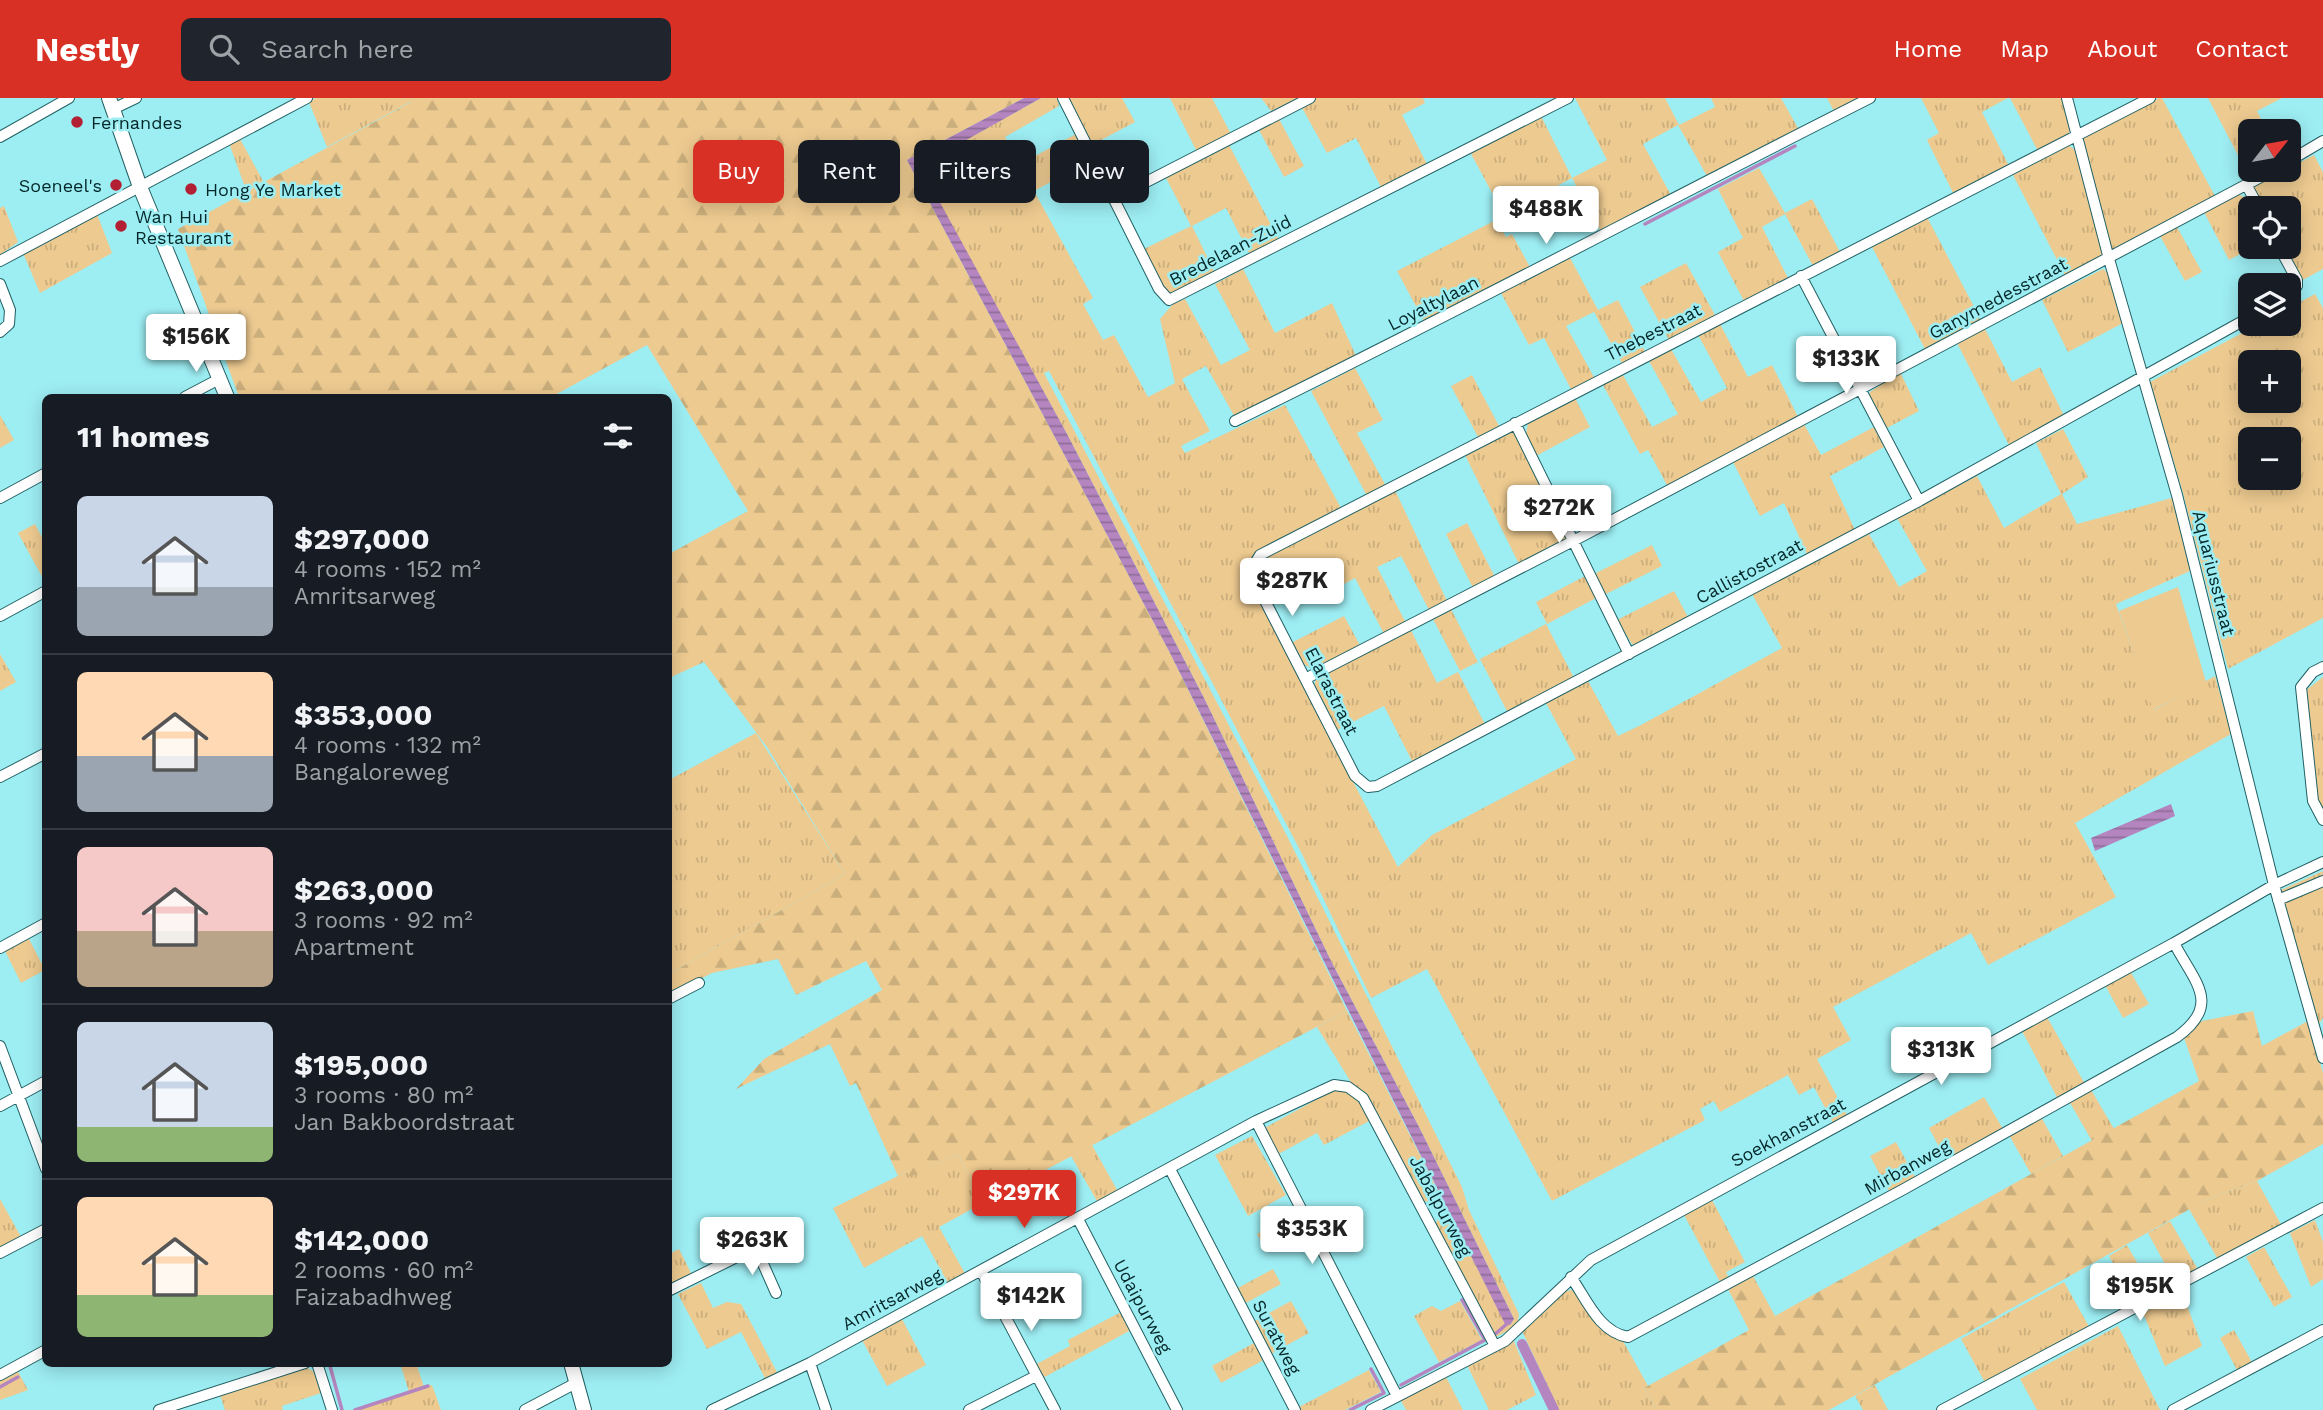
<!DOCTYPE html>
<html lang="en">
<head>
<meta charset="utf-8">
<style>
	body { margin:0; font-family:"Work Sans",sans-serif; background:#20242c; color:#f1f3f6; height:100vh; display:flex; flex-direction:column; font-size:26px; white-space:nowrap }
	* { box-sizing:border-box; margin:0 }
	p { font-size:23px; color:#9ea1a6 }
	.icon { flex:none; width:38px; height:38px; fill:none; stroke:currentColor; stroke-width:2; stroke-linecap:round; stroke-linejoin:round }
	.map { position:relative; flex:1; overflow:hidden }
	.side { position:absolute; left:42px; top:296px; width:630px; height:973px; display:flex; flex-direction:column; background:#171b24; border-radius:10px; box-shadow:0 4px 18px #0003 }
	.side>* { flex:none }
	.hud { position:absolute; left:693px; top:42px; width:665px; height:63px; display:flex; gap:14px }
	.needle { width:46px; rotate:59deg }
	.controls { position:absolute; left:2238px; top:21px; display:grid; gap:14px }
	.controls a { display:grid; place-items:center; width:63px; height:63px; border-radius:10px; background:#171b24; box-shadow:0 4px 18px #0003; font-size:35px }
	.price { position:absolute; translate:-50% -60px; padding:0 16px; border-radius:7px; background:#fff; color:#222; font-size:23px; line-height:46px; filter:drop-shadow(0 2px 4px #0008) }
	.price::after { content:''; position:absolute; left:50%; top:42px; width:21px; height:16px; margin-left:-10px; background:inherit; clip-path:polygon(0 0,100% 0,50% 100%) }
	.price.selected { background:#d93025; color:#fff }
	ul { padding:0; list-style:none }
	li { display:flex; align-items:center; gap:21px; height:175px; padding:0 35px }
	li+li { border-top:2px solid #363941 }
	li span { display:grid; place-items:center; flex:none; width:196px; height:140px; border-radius:10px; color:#555 }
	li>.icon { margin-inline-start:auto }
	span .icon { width:84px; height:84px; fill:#fffc; stroke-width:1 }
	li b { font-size:30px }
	h2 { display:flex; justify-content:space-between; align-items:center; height:84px; padding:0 35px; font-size:30px }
	.tag { padding:0 24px; border-radius:10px; background:#171b24; box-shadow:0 4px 18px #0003; font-size:24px; line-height:63px }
	.tag.selected { background:#d93025; color:#fff }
	header { display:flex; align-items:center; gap:42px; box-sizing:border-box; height:98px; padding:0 35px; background:#d93025; color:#fff }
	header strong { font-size:33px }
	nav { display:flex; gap:38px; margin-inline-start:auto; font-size:24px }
	.search { width:490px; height:63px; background:#20242c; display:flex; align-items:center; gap:18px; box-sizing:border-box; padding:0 24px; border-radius:10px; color:#9ea1a6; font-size:26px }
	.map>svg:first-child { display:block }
	.grass { fill:url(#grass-tufts); fill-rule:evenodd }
	.forest { fill:url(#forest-firs) }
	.garden { fill:#edca90 }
	.water { fill:url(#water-rules) }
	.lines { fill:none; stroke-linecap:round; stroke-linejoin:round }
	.stream { stroke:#b485be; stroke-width:3.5 }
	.canal { stroke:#b485be; stroke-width:10 }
	.minor-casing { stroke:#216064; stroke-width:12 }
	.major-casing { stroke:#216064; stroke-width:16 }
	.minor { stroke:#fff; stroke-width:10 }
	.major { stroke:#fff; stroke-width:14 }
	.poi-dot { fill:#b32034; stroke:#9deef3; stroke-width:2.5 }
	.labels { text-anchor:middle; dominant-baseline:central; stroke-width:5; stroke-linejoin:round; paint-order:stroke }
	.poi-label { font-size:18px; fill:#042729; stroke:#9deef3; text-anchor:start }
	.street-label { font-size:18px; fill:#042729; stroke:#9deef3 }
</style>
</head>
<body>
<header>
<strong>Nestly</strong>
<div class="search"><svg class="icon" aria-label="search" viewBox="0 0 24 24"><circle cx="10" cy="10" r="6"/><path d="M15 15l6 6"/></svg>Search here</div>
<nav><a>Home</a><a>Map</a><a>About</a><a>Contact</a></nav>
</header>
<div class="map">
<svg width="2323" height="1312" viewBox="0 0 2323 1312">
	<defs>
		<pattern id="grass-tufts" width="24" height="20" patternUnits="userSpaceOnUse" patternTransform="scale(1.75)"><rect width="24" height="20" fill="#edca90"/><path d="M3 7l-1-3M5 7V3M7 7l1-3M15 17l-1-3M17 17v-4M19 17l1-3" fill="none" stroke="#caae7c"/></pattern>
		<pattern id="forest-firs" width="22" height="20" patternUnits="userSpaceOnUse" patternTransform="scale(1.75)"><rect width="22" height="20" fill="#edca90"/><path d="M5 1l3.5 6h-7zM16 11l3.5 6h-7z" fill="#caae7c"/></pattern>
		<pattern id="water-rules" width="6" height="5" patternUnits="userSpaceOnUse" patternTransform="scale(1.75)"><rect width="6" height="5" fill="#b485be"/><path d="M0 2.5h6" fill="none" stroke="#906d9a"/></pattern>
	</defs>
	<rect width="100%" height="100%" fill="#9deef3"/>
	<path class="grass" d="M316 0H410L412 3 327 49 309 4Z
		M1041 0H1057L1059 8 1005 39 1020 66 1076 36 1090 63 1034 93 1093 200 1083 206 1103 242 1114 237 1148 299 1175 285 1160 221 1173 206 1185 201 1221 267 1250 252 1215 186 1243 171 1275 235 1332 205 1356 258 1236 321 1206 268 1182 281 1210 333 1181 348 1185 355 1285 307 1341 410 1249 467 1340 659 1398 769 1432 737 1576 661 1546 605 1588 583 1618 638 1641 627 1782 550 1752 496 1869 436 1899 489 1927 473 1897 420 1977 378 2004 430 2061 396 2036 345 2063 331 2088 379 2062 396 2077 426 2172 400 2190 473 2116 506 2154 612 2215 578 2231 636 2075 725 2116 799 1988 867 1971 835 1833 909 1851 942 1817 961 1848 1019 1834 1027 1814 989 1799 997 1788 977 1720 1014 1714 1003 1700 1011 1705 1022 1552 1103 1427 871 1371 900 1302 756 1049 273 1044 275 1287 738 1462 1089 1469 1112 1519 1216 1517 1228 1494 1240 1436 1125 1441 1115 1435 1105 1424 1103 1317 929 1347 913 1505 1225 1510 1227 1514 1221 1419 1029 1332 865 1204 600 1067 336 919 68Z
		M1069 0H1122L1135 24 1090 48Z
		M1170 0H1212L1231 36 1197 54Z
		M1261 0H1300L1271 13Z
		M1316 0H1423L1425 5 1402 17 1428 68 1382 91 1356 40 1327 55 1301 8Z
		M1575 0H1665L1679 27 1715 9 1711 0H1781L1799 32 1707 78 1678 27 1643 46 1671 97 1600 132 1572 80 1504 117 1470 54 1541 18 1572 80 1607 62Z
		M1827 0H1864L1835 15Z
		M1921 0H2008L1982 14 2009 68 1954 97 1927 42 1939 35Z
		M2010 0H2063L2070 30 2069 37 2038 53Z
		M2159 0H2162L2216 100 2119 153 2110 152 2082 44 2084 38Z
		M2208 0H2282L2257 13 2267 33H2250V72H2269L2251 82Z
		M1278 19 1304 68 1284 79 1258 30Z
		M239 39 263 83 246 92 229 45Z
		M1228 45 1279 142 1250 157 1226 110 1192 128 1215 175 1172 195 1165 193 1142 152 1191 128 1165 78Z
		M2068 47 2075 52 2104 157 2066 179 2013 77Z
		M2314 57 2323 74V171L2301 183 2283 149H2289V110H2262L2253 92 2255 88Z
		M1759 70 1785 115 1812 101 1840 154 1813 168 1785 116 1762 129 1788 180 1744 203 1718 154 1743 140 1718 91Z
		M2238 96 2248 101 2253 110H2250V149H2254L2229 162 2204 114Z
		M4 108 18 144 0 157V110Z
		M97 116 112 155 40 195 23 155Z
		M1927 119 1982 224 1926 253 1871 147Z
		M1496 122 1506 139 1512 136 1531 171 1426 227 1397 173Z
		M2177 129 2202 174 2185 183 2160 138Z
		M1569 158 1598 212 1618 202 1646 255 1623 267 1594 214 1566 228 1595 281 1572 293 1544 240 1529 247 1501 195Z
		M1686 165 1715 217 1669 242 1640 189Z
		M2103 171 2109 176 2123 225 2068 254 2042 202Z
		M2315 196 2323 210V520L2228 571 2183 395 2150 284 2259 226H2289V210ZM2250 264H2289V303H2250ZM2250 341H2289V380H2250Z
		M1720 226 1748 279 1772 267 1799 321 1668 389 1648 352 1640 356 1603 287 1623 277 1652 329 1678 316 1649 263 1671 251 1701 304 1727 290 1698 237Z
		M1985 231 2012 284 2040 269 2066 322 2011 351 1957 245Z
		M1355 270 1383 322 1357 335 1386 388 1367 398 1311 293Z
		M1900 274 1919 313 1883 332 1869 299 1870 294Z
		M1472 277 1499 328 1478 339 1451 288Z
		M1575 300 1590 329 1536 358 1526 336 1528 325Z
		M0 317 14 342 0 350Z
		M1804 326 1821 357 1874 329 1884 349 1830 378 1856 434 1808 459 1784 405 1760 418 1733 364Z
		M1512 333 1516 335 1566 436V443L1519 466 1464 355Z
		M1395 392 1447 503 1429 512 1401 458 1377 469 1406 525 1384 536 1355 480 1333 492 1320 467 1266 496 1259 483 1257 468 1263 459Z
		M1467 425 1495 479 1473 490 1446 436Z
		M35 426 45 445V484L18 435Z
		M1652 447 1662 468 1604 497 1594 476Z
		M1587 477 1598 499 1547 526 1536 504Z
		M1674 493 1689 521 1635 547 1632 546 1617 522Z
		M1451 511 1478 564 1460 573 1433 521Z
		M1344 518 1361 549 1314 572 1302 565 1291 545Z
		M1546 526 1574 580 1508 615 1480 561Z
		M1410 530 1437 585 1458 574 1486 628 1413 665 1384 608 1337 632 1314 589 1316 580Z
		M0 556 16 584 0 593Z
		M2323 579V715L2318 708 2305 593Z
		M756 635 845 776 669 876V682Z
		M2323 773V920L2318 927 2281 792Z
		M28 839 45 872 21 885 4 851Z
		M2130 873 2149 906 2123 920 2105 887Z
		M2047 919 2085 986 2058 1001 2022 933Z
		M2090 990 2114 1031 2092 1043 2069 1003Z
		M1346 991 1357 999 1371 1022 1324 1047 1317 1035 1273 1059 1261 1032 1332 993Z
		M1984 999 2003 1031 1946 1062 1929 1030Z
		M2041 1019 2063 1058 2031 1076 2009 1037Z
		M1252 1038 1286 1097 1248 1118 1215 1057Z
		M1896 1044 1916 1081 1890 1095 1870 1058Z
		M1092 1047 1121 1099 1101 1110 1071 1058Z
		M958 1056 983 1105 939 1129 967 1179 950 1189 922 1138 864 1170 833 1110 898 1078 907 1074 911 1078Z
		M2257 1083 2283 1130 2220 1165 2189 1111 2208 1101Z
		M1711 1100 1745 1164 1726 1174 1729 1181 1721 1186 1683 1115Z
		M0 1101 21 1139 0 1151Z
		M1295 1115 1303 1129 1265 1150 1257 1136Z
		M2315 1122 2323 1144V1181L2311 1189 2290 1135Z
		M2170 1123 2200 1175 2177 1188 2148 1135Z
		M2127 1147 2157 1199 2138 1210 2109 1158Z
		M2264 1149 2292 1199 2274 1209 2246 1159Z
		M679 1151 694 1181 669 1192V1156Z
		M1273 1171 1281 1186 1244 1206 1236 1191Z
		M2064 1184 2092 1234 1988 1290 1961 1241Z
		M701 1185 713 1210 727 1204 741 1206 778 1276 766 1282 741 1234 707 1251 678 1196Z
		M1572 1192 1607 1235 1623 1243 1648 1288 1644 1290 1657 1312H1559L1522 1233 1566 1193Z
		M2182 1194 2202 1248 2165 1268 2143 1215Z
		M1291 1203 1309 1235 1271 1256 1253 1224Z
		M1460 1203 1482 1242 1439 1264 1414 1218 1432 1208 1441 1213Z
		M1121 1214 1131 1232 1041 1281 1033 1268 1070 1248 1068 1242Z
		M902 1221 926 1267 887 1288 862 1242Z
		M2118 1228 2160 1312H2037L2020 1281Z
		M2234 1232 2253 1266 2238 1274 2220 1240Z
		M1513 1241 1536 1297 1507 1312H1489L1467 1267Z
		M1254 1245 1264 1262 1221 1285 1212 1268Z
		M400 1265H416L424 1289 432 1287 441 1312H355L409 1294Z
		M306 1269 314 1274 321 1295 282 1308 283 1312H225L220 1297Z
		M17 1272 28 1292 0 1302V1281Z
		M1369 1272 1381 1294 1345 1312H1299L1297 1310Z
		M1445 1277 1463 1312H1406L1400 1301Z
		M1875 1287 1888 1312H1863L1855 1298Z"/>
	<path class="forest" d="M410 0H1024L907 62 1169 553 1347 913 983 1105 958 1056 910 1079 907 1074 898 1078 856 985 850 988 830 946 736 991 764 961 882 892 866 863 796 897 778 861 712 875 669 897V876L845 776 767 649 704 564 669 580V456L748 413 647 247 551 299H239L178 131 411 4Z
		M2253 913 2262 948 2308 923 2323 975V1046L2257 1083 2208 1101 1829 1312H1657L1644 1290 1749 1232 1727 1189 1752 1176 1775 1218 2199 983 2183 937 2202 923Z"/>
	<path class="garden" d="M2178 489 2206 584 2153 612 2119 513Z"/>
	<path class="water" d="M1024 0H1041L920 68 1067 336 1204 600 1332 865 1419 1029 1514 1221 1510 1227 1505 1226 1169 553 907 62Z
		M2171 706 2175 718 2095 753 2091 740Z"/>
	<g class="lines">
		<path class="stream" d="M1645 126 1795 48
			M1494 1237 1508 1225
			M330 1268 342 1312
			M1401 1287 1485 1242 1462 1202
			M0 1289 18 1279
			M355 1312 428 1288
			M1350 1312 1384 1295 1371 1271"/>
		<path class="canal" d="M1522 1246 1554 1312"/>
		<defs>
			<path id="minor" d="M1063 0 1159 191 1169 202 1568 0
				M2067 0 2109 161 2177 397 2274 787 2323 960
				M2150 0 1260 457 1252 470 1257 487 1355 678 1368 689 1377 688 1919 403 2250 219
				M113 11 136 0
				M0 39 69 0
				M2289 63 2323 43
				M2247 88 2259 110
				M1113 101 1310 0
				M2279 149 2297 182V188L2289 197
				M0 163 307 0
				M1801 178 1919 403
				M0 186 10 212 9 226 0 234
				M185 299 221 280
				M1235 323C1448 219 1658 107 1870 0
				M1515 325 1629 556
				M0 400 46 375
				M0 518 46 493
				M2323 569 2313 574 2301 589 2313 703 2323 722
				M1307 580 1575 442 2274 72
				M0 679 46 655
				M2278 802 2323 783
				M0 850 46 825
				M668 901 699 885
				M0 948 46 1071
				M0 1008 46 983
				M1256 1023 1397 1298
				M1170 1071 1295 1312
				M1078 1121 1177 1312
				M756 1150 776 1195
				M0 1155 46 1131
				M981 1173 1055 1312
				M1571 1179C1587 1202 1599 1234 1628 1239L1904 1091 2177 939C2222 906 2195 885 2174 845
				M668 1193 763 1146
				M317 1265 332 1312
				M810 1265 826 1312
				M0 1277 46 1252
				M159 1312 305 1265
				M525 1312 576 1285
				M712 1312 810 1265 1256 1023 1334 987 1348 989 1363 1000 1495 1248
				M969 1312 1036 1278
				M1371 1312 1505 1243 1591 1162 2174 845 2274 787 2323 764
				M1942 1312 2323 1110
				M2173 1312 2323 1232"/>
			<path id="major" d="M109 0 140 89 227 299
				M571 1265 584 1312"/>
		</defs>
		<use href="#minor" class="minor-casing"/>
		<use href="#major" class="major-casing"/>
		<use href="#minor" class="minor"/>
		<use href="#major" class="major"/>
	</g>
	<g class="poi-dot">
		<circle cx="77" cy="24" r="7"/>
		<circle cx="116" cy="87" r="7"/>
		<circle cx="191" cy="91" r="7"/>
		<circle cx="121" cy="128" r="7"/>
	</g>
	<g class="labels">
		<g class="poi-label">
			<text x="91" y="24">Fernandes</text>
			<text x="102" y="87" text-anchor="end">Soeneel's</text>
			<text x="205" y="91">Hong Ye Market</text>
			<text x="135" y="118">Wan Hui<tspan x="135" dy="21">Restaurant</tspan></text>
		</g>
		<g class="street-label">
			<text transform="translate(1230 152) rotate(-27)">Bredelaan-Zuid</text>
			<text transform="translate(1998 200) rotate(-28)">Ganymedesstraat</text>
			<text transform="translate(1433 205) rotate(-27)">Loyaltylaan</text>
			<text transform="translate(1653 234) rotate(-27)">Thebestraat</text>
			<text transform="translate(1749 473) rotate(-28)">Callistostraat</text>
			<text transform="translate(2214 475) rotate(76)">Aquariusstraat</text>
			<text transform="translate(1332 593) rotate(63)">Elarastraat</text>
			<text transform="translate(1788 1034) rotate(-28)">Soekhanstraat</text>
			<text transform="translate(1907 1069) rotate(-29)">Mirbanweg</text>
			<text transform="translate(1441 1108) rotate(62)">Jabalpurweg</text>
			<text transform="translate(892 1201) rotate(-28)">Amritsarweg</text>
			<text transform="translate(1143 1208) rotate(62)">Udaipurweg</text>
			<text transform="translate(1277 1239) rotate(62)">Suratweg</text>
		</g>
	</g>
</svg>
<div class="controls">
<a><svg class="needle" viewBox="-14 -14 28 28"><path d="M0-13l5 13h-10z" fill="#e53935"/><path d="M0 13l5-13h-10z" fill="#9ea1a6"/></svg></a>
<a><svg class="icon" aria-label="locate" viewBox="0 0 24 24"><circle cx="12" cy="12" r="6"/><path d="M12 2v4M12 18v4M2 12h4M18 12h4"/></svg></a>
<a><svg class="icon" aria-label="layers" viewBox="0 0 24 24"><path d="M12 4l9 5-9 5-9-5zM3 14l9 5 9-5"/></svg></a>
<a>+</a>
<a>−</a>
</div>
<b class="price" style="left:1546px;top:148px">$488K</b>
<b class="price" style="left:196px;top:276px">$156K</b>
<b class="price" style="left:1846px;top:298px">$133K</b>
<b class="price" style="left:1559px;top:447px">$272K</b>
<b class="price" style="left:1292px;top:520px">$287K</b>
<b class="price" style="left:1941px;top:989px">$313K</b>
<b class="price selected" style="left:1024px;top:1132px">$297K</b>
<b class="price" style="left:1312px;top:1168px">$353K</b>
<b class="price" style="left:752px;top:1179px">$263K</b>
<b class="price" style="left:2140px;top:1225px">$195K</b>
<b class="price" style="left:1031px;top:1235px">$142K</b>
<div class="hud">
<a class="tag selected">Buy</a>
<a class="tag">Rent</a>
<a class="tag">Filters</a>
<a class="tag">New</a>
</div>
<section class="side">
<h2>11 homes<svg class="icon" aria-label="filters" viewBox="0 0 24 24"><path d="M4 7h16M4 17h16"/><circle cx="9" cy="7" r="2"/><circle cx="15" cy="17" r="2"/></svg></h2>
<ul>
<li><span style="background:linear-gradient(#c9d6e8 65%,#9aa5b1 0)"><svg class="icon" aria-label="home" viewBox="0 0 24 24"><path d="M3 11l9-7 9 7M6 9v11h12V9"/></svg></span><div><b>$297,000</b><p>4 rooms · 152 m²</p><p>Amritsarweg</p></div></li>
<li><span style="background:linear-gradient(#ffd9b3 60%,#9aa5b1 0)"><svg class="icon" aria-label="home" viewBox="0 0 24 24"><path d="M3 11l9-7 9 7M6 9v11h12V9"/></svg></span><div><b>$353,000</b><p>4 rooms · 132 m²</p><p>Bangaloreweg</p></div></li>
<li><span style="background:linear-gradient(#f6c9c9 60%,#b9a48a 0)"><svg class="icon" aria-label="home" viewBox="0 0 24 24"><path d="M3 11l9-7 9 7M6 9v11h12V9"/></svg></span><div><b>$263,000</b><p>3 rooms · 92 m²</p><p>Apartment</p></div></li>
<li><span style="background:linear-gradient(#c9d6e8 75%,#8fb573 0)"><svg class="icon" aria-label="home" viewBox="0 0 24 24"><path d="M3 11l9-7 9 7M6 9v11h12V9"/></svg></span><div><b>$195,000</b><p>3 rooms · 80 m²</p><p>Jan Bakboordstraat</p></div></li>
<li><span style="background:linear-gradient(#ffd9b3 70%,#8fb573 0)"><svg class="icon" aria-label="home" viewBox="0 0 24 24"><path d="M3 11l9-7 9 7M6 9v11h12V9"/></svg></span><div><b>$142,000</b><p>2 rooms · 60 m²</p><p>Faizabadhweg</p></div></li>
</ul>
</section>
</div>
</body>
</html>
